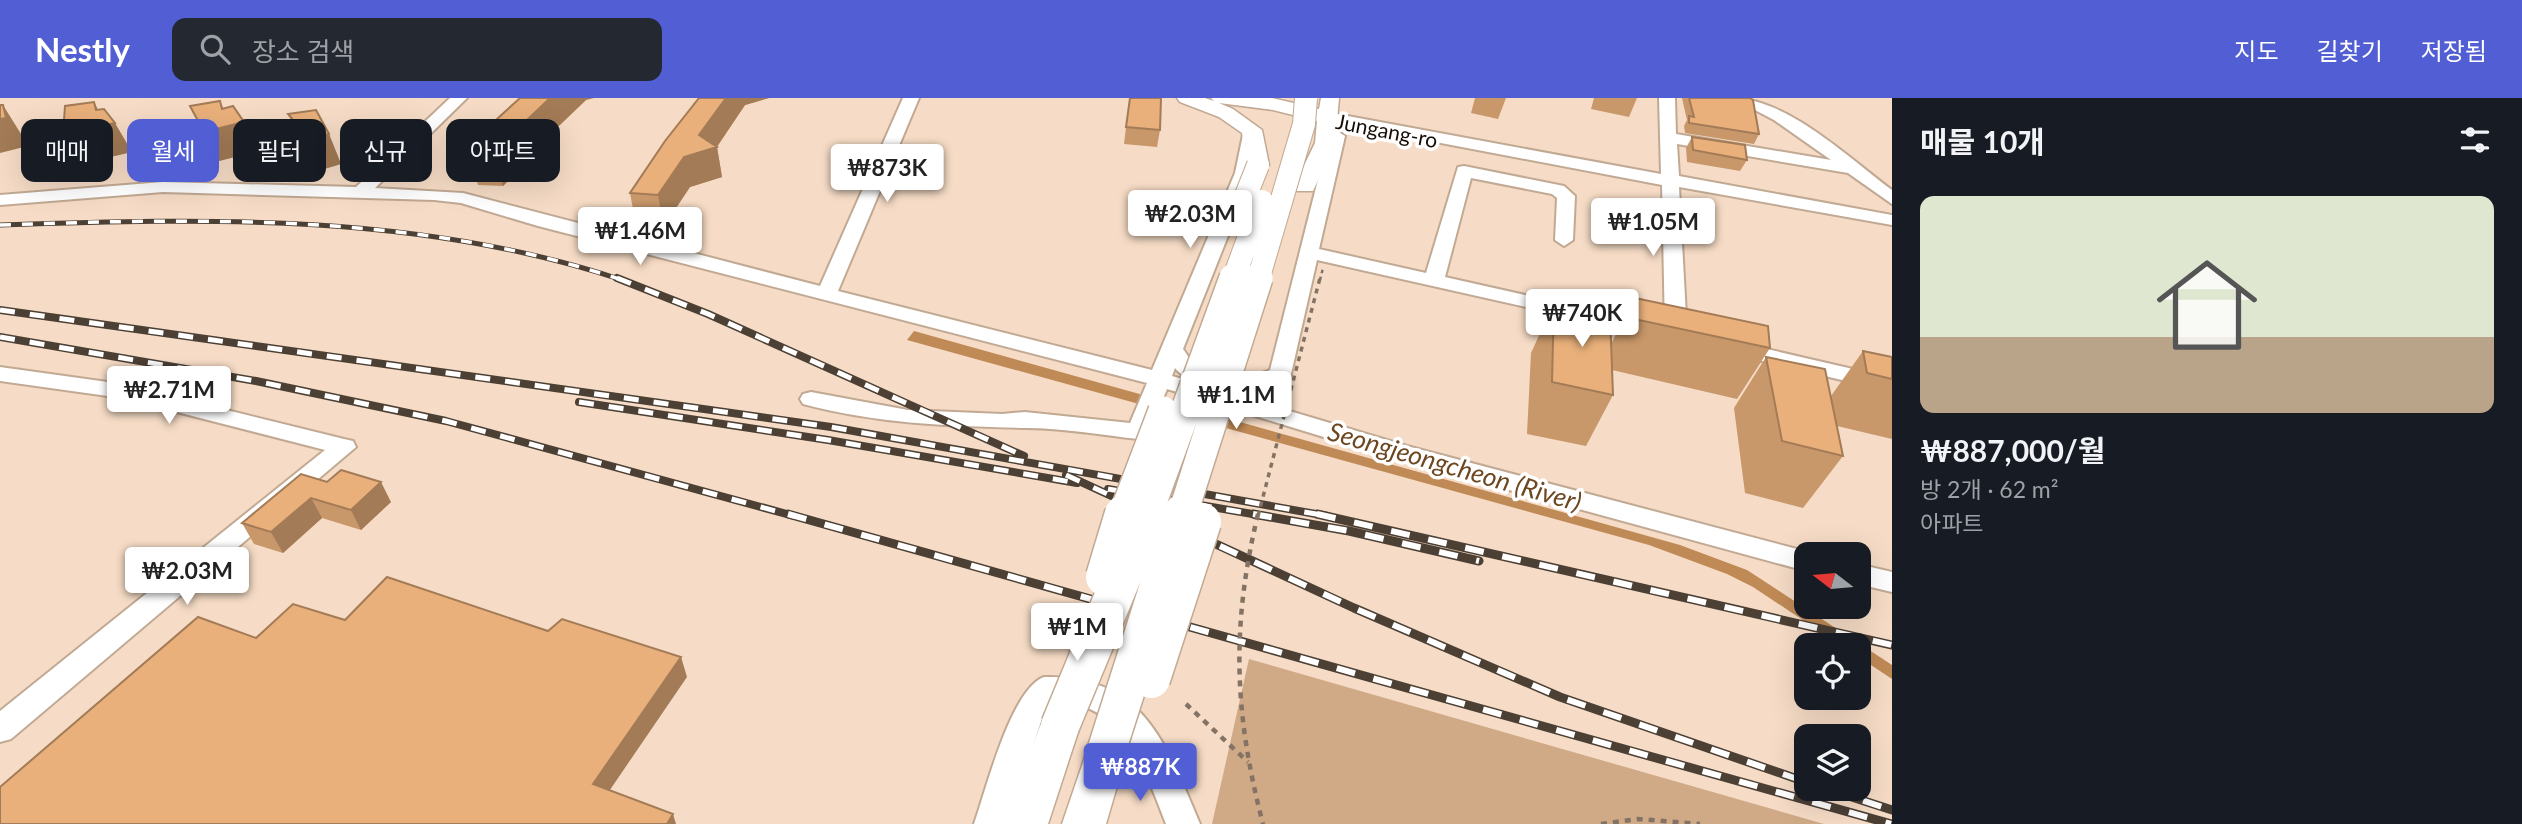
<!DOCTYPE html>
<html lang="ko">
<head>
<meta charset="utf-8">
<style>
	body { margin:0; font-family:Lato,"Noto Sans KR",sans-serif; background:#242831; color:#f1f3f6; height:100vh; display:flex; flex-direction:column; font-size:26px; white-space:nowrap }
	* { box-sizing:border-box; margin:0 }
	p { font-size:23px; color:#9ea1a6 }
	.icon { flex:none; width:38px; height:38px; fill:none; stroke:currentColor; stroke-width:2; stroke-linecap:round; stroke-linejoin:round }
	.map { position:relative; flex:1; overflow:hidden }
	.sheet { display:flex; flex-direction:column; background:#171b24; width:630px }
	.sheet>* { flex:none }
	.guide { position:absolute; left:21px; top:21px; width:665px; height:63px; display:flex; gap:14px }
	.needle { width:46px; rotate:286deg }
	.tools { position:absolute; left:1794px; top:444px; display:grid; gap:14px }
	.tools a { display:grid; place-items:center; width:77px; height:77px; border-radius:14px; background:#171b24; box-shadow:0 7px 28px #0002; font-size:35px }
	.price { position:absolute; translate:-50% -60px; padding:0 16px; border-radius:7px; background:#fff; color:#222; font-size:23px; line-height:46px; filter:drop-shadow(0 2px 4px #0008) }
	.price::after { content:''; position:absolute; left:50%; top:42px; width:21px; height:16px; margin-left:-10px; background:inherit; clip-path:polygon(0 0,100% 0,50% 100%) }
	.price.selected { background:#515ed4; color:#fff }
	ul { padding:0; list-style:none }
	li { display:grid; align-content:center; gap:14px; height:371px; padding:0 28px }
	li span { display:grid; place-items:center; height:217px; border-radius:14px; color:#555 }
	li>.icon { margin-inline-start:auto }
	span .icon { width:126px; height:126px; fill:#fffc; stroke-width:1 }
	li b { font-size:30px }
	h2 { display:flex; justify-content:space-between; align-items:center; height:84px; padding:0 28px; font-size:30px }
	.chip { padding:0 24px; border-radius:14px; background:#171b24; box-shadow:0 7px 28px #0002; font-size:24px; line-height:63px }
	.chip.selected { background:#515ed4; color:#fff }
	header { display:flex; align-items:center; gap:42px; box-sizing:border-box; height:98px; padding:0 35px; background:#515ed4; color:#fff }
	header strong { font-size:33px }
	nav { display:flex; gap:38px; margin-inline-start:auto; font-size:24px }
	.search { width:490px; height:63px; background:#242831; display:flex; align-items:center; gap:18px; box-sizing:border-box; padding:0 24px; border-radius:14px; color:#9ea1a6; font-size:26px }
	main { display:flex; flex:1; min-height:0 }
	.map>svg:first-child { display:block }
	.green { fill:#d0aa87 }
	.water { fill:#c08a56 }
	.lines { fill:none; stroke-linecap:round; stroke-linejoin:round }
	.minor-casing { stroke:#c1a993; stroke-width:4 }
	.major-casing { stroke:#c1a993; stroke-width:3 }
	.path { stroke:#847364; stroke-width:4.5; stroke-dasharray:6 6; stroke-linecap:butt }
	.minor { fill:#fff; fill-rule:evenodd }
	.major { fill:#fff; fill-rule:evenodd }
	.rail-far2-casing { stroke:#4c4035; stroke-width:5 }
	.rail-far1-casing { stroke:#4c4035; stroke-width:8 }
	.rail-casing { stroke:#4c4035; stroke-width:9 }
	.rail-far2 { stroke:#fff; stroke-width:3.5; stroke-dasharray:11; stroke-linecap:butt }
	.rail-far1 { stroke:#fff; stroke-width:5; stroke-dasharray:15; stroke-linecap:butt }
	.rail { stroke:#fff; stroke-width:6; stroke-dasharray:19; stroke-linecap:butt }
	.major-bridge-far2-casing { stroke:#c1a993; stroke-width:24; stroke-linecap:butt }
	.major-bridge-far1-casing { stroke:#c1a993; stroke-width:32; stroke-linecap:butt }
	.major-bridge-casing { stroke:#c1a993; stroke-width:41; stroke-linecap:butt }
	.path-bridge-far2 { stroke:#847364; stroke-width:2.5; stroke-dasharray:3.5 3.5; stroke-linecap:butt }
	.path-bridge-far1 { stroke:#847364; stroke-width:3.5; stroke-dasharray:5 5; stroke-linecap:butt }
	.path-bridge { stroke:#847364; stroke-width:4.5; stroke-dasharray:6 6; stroke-linecap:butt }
	.major-bridge-far2 { stroke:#fff; stroke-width:22 }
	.major-bridge-far1 { stroke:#fff; stroke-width:29 }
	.major-bridge { stroke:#fff; stroke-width:38 }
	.wall { fill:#c8976a }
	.shaded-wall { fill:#a37b56 }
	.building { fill:#e9b07b; stroke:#a37b56; stroke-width:2 }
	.labels { text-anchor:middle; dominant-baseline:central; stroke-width:7; stroke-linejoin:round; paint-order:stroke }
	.far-street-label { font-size:21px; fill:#150d06; stroke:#fff }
	.water-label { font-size:26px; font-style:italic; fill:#6d4720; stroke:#fff }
</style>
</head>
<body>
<header>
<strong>Nestly</strong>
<div class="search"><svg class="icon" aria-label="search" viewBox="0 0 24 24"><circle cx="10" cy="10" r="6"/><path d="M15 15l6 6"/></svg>장소 검색</div>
<nav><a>지도</a><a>길찾기</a><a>저장됨</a></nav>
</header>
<main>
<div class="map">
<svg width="1892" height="726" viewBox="0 0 1892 726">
	<rect width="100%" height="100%" fill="#f6dcc6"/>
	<path class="green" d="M1249 561 1824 726H1212Z"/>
	<path class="water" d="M914 233 1680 447 1747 472 1892 567V581L1859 559 1858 548H1842L1753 489 1727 476 1649 447 907 242Z"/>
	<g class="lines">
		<defs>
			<path id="minor" d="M450 0H467L375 90 463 95 820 188 903 0H919L838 193 1152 272 1235 75 1244 32 1252 27 1260 32 1253 75 1183 251C1187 256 1191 265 1197 269 1217 282 1250 281 1270 272L1329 38 1337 33 1345 38 1319 151 1426 175 1458 69 1464 68 1564 88 1575 98 1573 142 1564 148 1555 142 1557 100 1552 96 1471 80 1445 179 1655 226 1665 232 1662 87 1320 22V16L1326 14 1661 76 1659 0H1675L1676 36 1831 62 1774 22 1732 0C1787 0 1850 61 1892 92V106L1848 75 1677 46 1679 78 1892 117V127L1679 89 1687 236 1676 242 1668 241 1665 232 1655 238 1317 162 1283 311 1407 348 1816 456 1806 457V473L1392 360 1167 291 1150 333 1146 338 1138 341C1101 337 1063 330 1026 330 949 328 878 326 803 306L800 301 803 296 811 294 908 312 1002 316 1025 314 1130 325 1147 285 538 128 461 105 434 102 163 94 0 107V97L163 84 356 89ZM1175 270C1188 288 1244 298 1265 291L1262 304 1172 278Z
				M1732 243 1892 280V294L1724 254 1721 249 1724 244Z
				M0 269 122 286 344 341 353 343 356 349 11 641 0 644V613L325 352 122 300 0 283Z
				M1858 466 1892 474V494L1858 486Z
				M1044 579C1144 577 1166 646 1200 726H1166C1144 670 1123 602 1052 604L1044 614 1008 726H974C986 692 1011 591 1044 579Z"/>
			<path id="major" d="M1177 0H1205L1214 3 1211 0H1272L1319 11 1321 0H1339L1335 45 1313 93H1297L1294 88 1315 45 1317 23 1273 12 1219 5 1233 11 1262 32 1269 67 1258 74 1247 67 1242 35 1219 19 1180 4Z
				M1060 611 1074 616 1080 628 1048 726H1004L1040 628 1046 616Z
				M1106 636 1121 641 1127 654 1106 726H1062L1091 641Z"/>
		</defs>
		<use href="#minor" class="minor-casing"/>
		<use href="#major" class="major-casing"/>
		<path class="path" d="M1186 606 1248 664
			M1601 726 1638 721 1700 726"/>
		<use href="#minor" class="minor"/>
		<use href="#major" class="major"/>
		<defs>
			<path id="rail-far2" d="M0 127C207 120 422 115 622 182"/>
			<path id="rail-far1" d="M617 180 708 216 1024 358
				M0 212 831 329 1327 418
				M0 239 256 283 446 323 794 418
				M579 304 828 342 1077 385
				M1066 377 1155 418
				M1108 391 1264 418"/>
			<path id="rail" d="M788 416 1891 726
				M1151 416 1354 510 1560 599 1806 684
				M1253 416 1349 433 1479 463
				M1317 416 1892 547
				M1827 691 1892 712"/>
		</defs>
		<use href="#rail-far2" class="rail-far2-casing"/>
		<use href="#rail-far1" class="rail-far1-casing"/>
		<use href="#rail" class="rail-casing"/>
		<use href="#rail-far2" class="rail-far2"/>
		<use href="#rail-far1" class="rail-far1"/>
		<use href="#rail" class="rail"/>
		<defs>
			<path id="major-bridge-far2" d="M1235 125 1258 67
				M1233 182 1262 103
				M1258 182 1304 26 1306 0"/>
			<path id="major-bridge-far1" d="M1123 418 1163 313
				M1147 418 1234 180
				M1182 418 1258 180"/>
			<path id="major-bridge" d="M1105 479 1124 416
				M1151 581 1202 424
				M1060 628 1148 416
				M1106 654 1182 416"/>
		</defs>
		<use href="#major-bridge-far2" class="major-bridge-far2-casing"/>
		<use href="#major-bridge-far1" class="major-bridge-far1-casing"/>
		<use href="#major-bridge" class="major-bridge-casing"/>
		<path class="path-bridge-far2" d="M1320 182 1323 170"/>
		<path class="path-bridge-far1" d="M1258 418 1320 180"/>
		<path class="path-bridge" d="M1258 416C1231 528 1234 615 1263 726"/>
		<use href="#major-bridge-far2" class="major-bridge-far2"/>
		<use href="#major-bridge-far1" class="major-bridge-far1"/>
		<use href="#major-bridge" class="major-bridge"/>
	</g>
	<path class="wall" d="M697 0H769L745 7 717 49 722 79 690 89 664 128 636 127 630 95 699 1Z
		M1475 0H1506L1498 21 1471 15Z
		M1594 0H1637L1629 19 1591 11Z
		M1682 0H1750L1759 36 1754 46 1685 35 1684 28 1687 22Z
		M586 2 542 44 549 68 515 76 503 88 478 87 468 57 476 50 473 43Z
		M220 3 223 11 258 53 219 63 190 8Z
		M288 16 329 36 341 66 314 74 303 61 290 31 295 30Z
		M1126 29 1160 32 1157 49 1124 46Z
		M1692 39 1747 62 1740 73 1687 64 1686 50Z
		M1635 200 1770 250 1737 301 1612 272 1613 297 1586 348 1527 336 1531 255 1554 205 1611 246Z
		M1863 253 1892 259V341L1837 328 1843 358 1803 410 1745 395 1734 310 1766 259 1831 298Z
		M301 376 391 404 361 432 322 420 283 455 254 446 242 425Z"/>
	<path class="shaded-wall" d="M550 0H594L586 2 542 44 549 68 515 76 503 88 494 57 525 24Z
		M726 0H769L745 7 716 50 717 49 722 79 690 89 664 128 658 97Z
		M220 3 231 27 244 24 258 53 219 63 204 34Z
		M94 4 106 27 115 25 132 54 81 66 63 36Z
		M3 7 21 36 24 49 0 55V21Z
		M329 36 341 66 314 74 301 44Z
		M381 384 391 404 361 432 351 412Z
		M311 400 322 420 283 455 271 434Z
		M681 559 687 579 601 705 593 686Z
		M673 716 676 726H667Z"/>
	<path class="building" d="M520 0H550L525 24 541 38 506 46 494 57H468L482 43H473Z
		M699 0H726L699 37 717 49 684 59 658 97 630 95 665 43Z
		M1130 0H1161L1160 32 1126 29Z
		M1689 0H1750L1753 2 1759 36 1689 25V18L1694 19Z
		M220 3 222 11 233 8 244 24 204 34 190 8Z
		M94 4 96 12 104 11 115 25 63 36 65 8Z
		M0 7H3L6 20 0 21Z
		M316 12 329 36 301 44 290 31 299 29 288 16Z
		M1692 39 1745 47 1747 62 1693 52Z
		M1635 200 1768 228 1770 250 1634 221Z
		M1554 205 1610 217 1613 297 1552 284Z
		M1863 253 1892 259V281L1867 275Z
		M1766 259 1825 271 1843 358 1782 343Z
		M341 372 381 384 351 412 311 400 271 434 242 425 301 376 327 384Z
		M387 479 548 533 562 521 681 559 593 686 673 716 667 726H0V689L198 519 256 540 293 506 345 522Z"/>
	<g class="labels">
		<g class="far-street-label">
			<text transform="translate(1387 32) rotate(11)">Jungang-ro</text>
		</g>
		<g class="water-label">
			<text transform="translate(1455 368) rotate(16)">Seongjeongcheon (River)</text>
		</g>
	</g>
</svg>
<div class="tools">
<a><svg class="needle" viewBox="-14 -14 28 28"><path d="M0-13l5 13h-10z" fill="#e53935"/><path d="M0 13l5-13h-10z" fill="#9ea1a6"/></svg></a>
<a><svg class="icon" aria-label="locate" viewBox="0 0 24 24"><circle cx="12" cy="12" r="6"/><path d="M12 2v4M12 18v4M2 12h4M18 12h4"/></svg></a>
<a><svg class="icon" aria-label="layers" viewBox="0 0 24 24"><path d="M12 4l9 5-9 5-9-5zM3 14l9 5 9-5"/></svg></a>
</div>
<b class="price" style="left:887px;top:106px">₩873K</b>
<b class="price" style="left:1190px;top:152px">₩2.03M</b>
<b class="price" style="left:1653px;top:160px">₩1.05M</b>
<b class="price" style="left:640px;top:169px">₩1.46M</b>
<b class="price" style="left:1582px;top:251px">₩740K</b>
<b class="price" style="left:169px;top:328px">₩2.71M</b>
<b class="price" style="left:1236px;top:333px">₩1.1M</b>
<b class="price" style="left:187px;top:509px">₩2.03M</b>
<b class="price" style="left:1077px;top:565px">₩1M</b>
<b class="price selected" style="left:1140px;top:705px">₩887K</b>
<div class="guide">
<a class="chip">매매</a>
<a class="chip selected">월세</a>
<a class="chip">필터</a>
<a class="chip">신규</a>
<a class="chip">아파트</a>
</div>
</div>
<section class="sheet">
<h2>매물 10개<svg class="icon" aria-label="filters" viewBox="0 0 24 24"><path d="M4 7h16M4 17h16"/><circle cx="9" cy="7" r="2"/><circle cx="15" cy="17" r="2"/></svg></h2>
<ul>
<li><span style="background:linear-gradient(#dfe7d0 65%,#b9a48a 0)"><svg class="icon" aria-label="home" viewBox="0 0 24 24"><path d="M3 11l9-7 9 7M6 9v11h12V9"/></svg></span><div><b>₩887,000/월</b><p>방 2개 · 62 m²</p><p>아파트</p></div></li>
</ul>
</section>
</main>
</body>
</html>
